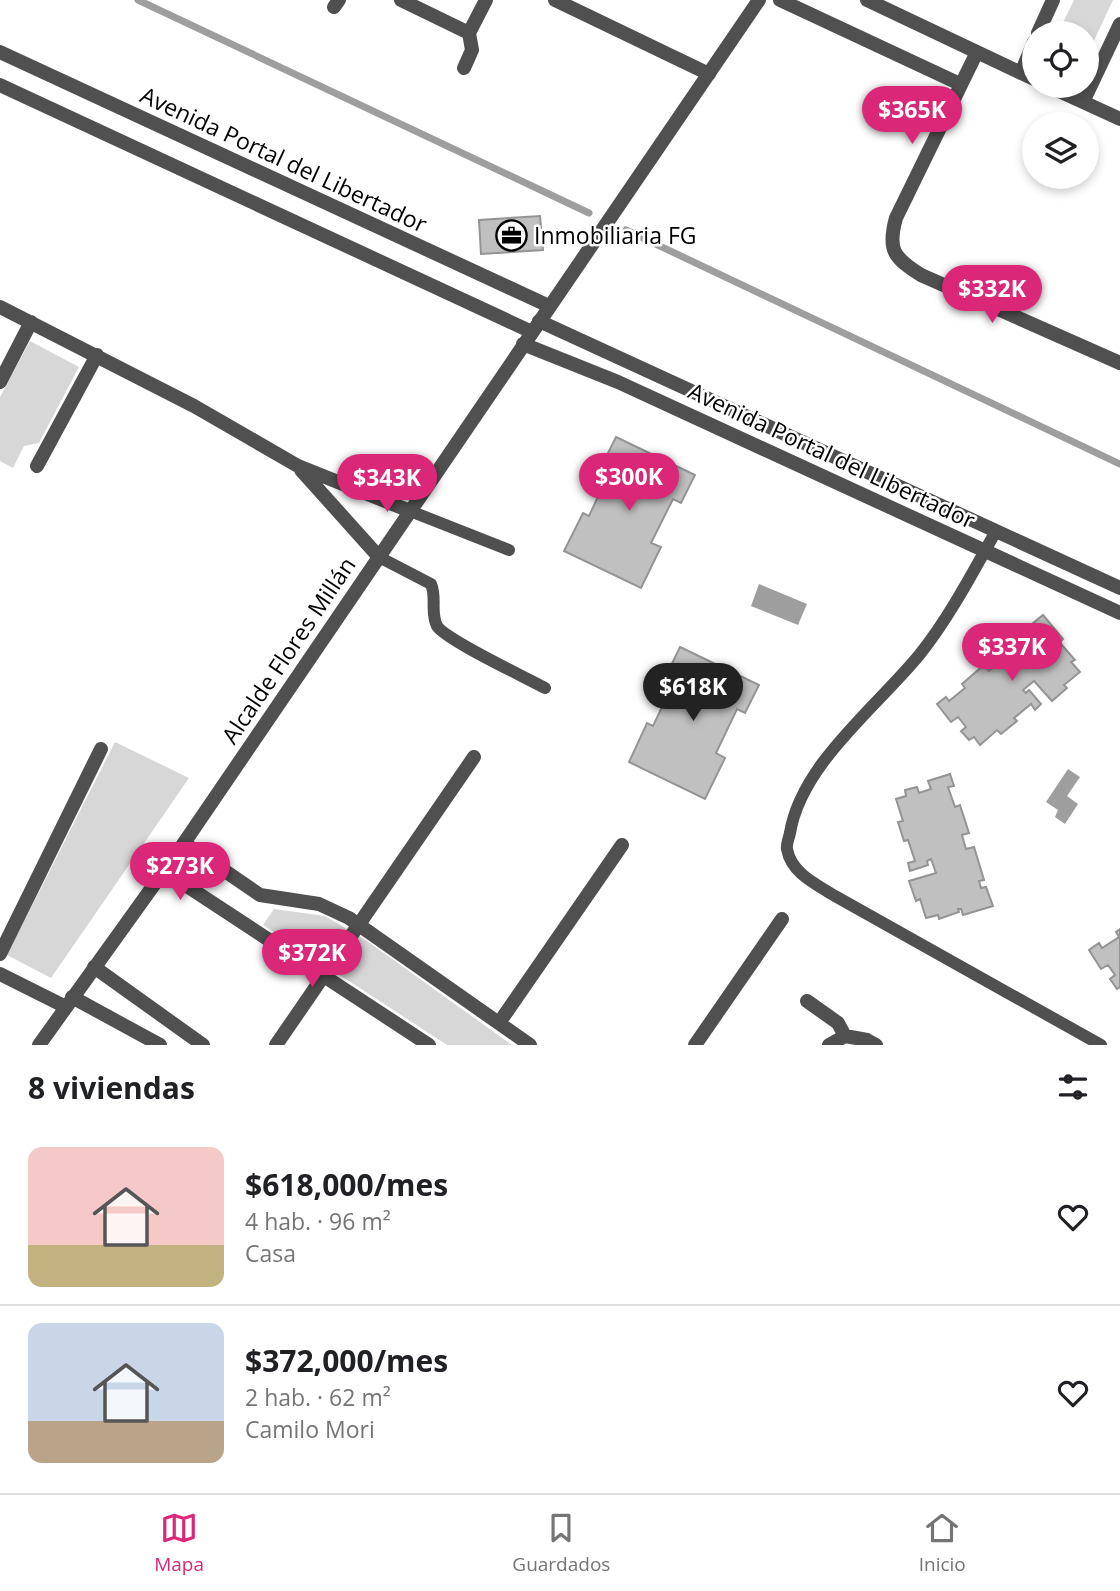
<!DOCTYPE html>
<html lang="es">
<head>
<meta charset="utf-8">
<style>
	body { margin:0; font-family:"Open Sans",sans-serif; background:#f2f2f2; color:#202124; height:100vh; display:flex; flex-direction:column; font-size:26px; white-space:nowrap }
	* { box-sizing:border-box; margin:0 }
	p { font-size:23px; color:#757577 }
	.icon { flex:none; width:38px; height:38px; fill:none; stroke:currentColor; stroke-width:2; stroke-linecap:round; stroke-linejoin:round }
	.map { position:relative; height:1045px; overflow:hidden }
	.side { display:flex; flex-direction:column; background:#fff; flex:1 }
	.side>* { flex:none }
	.tools { position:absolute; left:1022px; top:21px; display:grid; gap:14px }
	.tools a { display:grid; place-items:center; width:77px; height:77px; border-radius:50%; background:#fff; box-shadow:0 4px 10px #0003; font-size:35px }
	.price { position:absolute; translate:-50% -60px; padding:0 16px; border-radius:24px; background:#db2777; color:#fff; font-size:23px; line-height:46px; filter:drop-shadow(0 2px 4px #0008) }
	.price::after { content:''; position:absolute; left:50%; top:42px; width:21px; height:16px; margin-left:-10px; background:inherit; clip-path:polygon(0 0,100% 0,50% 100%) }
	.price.current { background:#222; color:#fff }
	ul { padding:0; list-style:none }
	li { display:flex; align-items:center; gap:21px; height:175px; padding:0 28px }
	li+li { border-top:2px solid #e0e0e0 }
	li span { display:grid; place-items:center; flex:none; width:196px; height:140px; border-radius:14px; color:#555 }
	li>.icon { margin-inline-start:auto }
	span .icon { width:84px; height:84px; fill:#fffc; stroke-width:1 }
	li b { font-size:30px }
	h2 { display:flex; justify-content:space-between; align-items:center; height:84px; padding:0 28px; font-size:30px }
	.dock { display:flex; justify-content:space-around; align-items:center; height:98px; border-top:2px solid #e0e0e0; background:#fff; font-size:19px; color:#757577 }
	.dock a { display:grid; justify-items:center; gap:4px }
	.dock .current { color:#db2777 }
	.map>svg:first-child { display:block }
	.green { fill:#d7d7d7 }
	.water { fill:#9e9e9e }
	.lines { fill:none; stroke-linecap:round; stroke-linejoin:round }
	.stream { stroke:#9e9e9e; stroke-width:7 }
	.building { fill:#c0c0c0; stroke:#949494; stroke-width:2 }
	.service { stroke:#505050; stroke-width:12 }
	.minor { stroke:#505050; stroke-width:14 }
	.tertiary { stroke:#505050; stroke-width:14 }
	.labels { text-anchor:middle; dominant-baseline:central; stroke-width:5; stroke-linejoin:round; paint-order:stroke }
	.street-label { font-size:23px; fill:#000; stroke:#fff }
	.poi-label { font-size:23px; fill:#000; stroke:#fff; text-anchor:start }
</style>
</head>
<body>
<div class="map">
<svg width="1120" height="1045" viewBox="0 0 1120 1045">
	<rect width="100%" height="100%" fill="#fff"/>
	<path class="green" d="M1074 0H1113L1091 47 1096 50 1087 70V33H1058Z
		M30 341 79 367 39 443 24 446 13 468 0 461V397Z
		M115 742 189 778 51 978 7 955Z
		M274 909 325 916 367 941 512 1045H447L263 925Z"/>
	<path class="water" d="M759 584 807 604 798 625 751 606Z
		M1068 769 1080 777 1067 796 1078 804 1065 824 1055 817 1058 810 1046 802Z"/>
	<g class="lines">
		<path class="stream" d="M138 0 589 213
			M626 230 1120 464"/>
	</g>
	<path class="building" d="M540 216 543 250 481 254 479 220Z
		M616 437 695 475 681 503 673 499 651 543 661 547 641 588 564 551 583 513 589 516 609 473 600 469Z
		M1043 615 1063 639 1058 644 1059 646 1061 644 1075 660 1071 662 1080 672 1064 685 1067 688 1052 701 1034 681 1023 690 1026 693 1029 690 1041 704 1035 710 1031 704 1014 718 1017 721 1001 734 997 730 980 745 974 737 969 740 961 731 966 727 958 717 951 722 937 704 946 697 949 701 965 688 962 684 984 665 989 671 1000 662 995 656 1022 634 1025 638 1031 633 1027 628Z
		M680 647 759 685 745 713 737 709 716 753 725 758 705 799 629 762 647 723 653 726 673 684 664 680Z
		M950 774 954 786 948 787 955 807 960 805 969 833 962 835 966 849 974 847 984 880 979 881 981 888 986 887 993 906 963 915 961 909H958L959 912 939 919 938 915 926 918 920 899 916 901 909 881 936 873 931 859 927 861 928 865 910 871 908 863 915 861 908 840 904 841 898 822 903 821 896 799 906 796 905 790 917 787 919 793 931 789 928 781Z
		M1120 929V987L1117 989 1110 979 1115 975 1108 965 1101 969 1089 950 1099 943 1102 948 1119 937 1116 932Z"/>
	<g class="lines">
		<path class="service" d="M410 511 509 550
			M996 531C973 572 950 616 920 654 878 706 801 764 790 833 789 838 786 844 787 849 791 873 816 884 835 896L1101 1045
			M379 557 431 584C437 598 430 612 437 626 446 640 525 677 545 688"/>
		<path class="minor" d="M401 0 469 33 486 0
			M555 0 709 74
			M780 0 960 84
			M867 0 1034 79
			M334 7 339 0
			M1038 33 1053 0
			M0 52 549 306
			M977 52 896 218C887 250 894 258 921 275L1120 363
			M464 68 472 50 469 33
			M1021 73 1034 42
			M0 85 532 332
			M1048 86 1120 119
			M1083 102 1120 24
			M0 307 194 406 298 466 410 511
			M539 321 1120 588
			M523 344 618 382 1120 613
			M0 382 31 322
			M37 466 97 355
			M301 470 379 557
			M184 843 260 895 319 904 349 918 530 1045
			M164 871 429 1045
			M0 954 101 749
			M94 967 203 1045
			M0 974 66 1007
			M72 997 160 1045
			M807 1001 838 1023 845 1036
			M499 1023 622 845
			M276 1045 474 757
			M695 1045 782 919
			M829 1045 845 1036 867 1040 876 1045"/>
		<path class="tertiary" d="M39 1045 184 843 759 0"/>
	</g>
	<defs>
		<symbol id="office-ring" viewBox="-11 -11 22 22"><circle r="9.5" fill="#fff" stroke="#000" stroke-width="1.5"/><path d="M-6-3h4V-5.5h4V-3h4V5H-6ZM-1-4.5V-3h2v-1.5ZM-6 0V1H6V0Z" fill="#000"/></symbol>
	</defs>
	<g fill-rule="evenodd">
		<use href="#office-ring" x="494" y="218" width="35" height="35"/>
	</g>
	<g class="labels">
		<g class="street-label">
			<text transform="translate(284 159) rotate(25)">Avenida Portal del Libertador</text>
			<text transform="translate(832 455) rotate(25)">Avenida Portal del Libertador</text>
			<text transform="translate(288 650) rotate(-56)">Alcalde Flores Millán</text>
		</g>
		<g class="poi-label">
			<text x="534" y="235">Inmobiliaria FG</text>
		</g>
	</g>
</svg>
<div class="tools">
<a><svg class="icon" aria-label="locate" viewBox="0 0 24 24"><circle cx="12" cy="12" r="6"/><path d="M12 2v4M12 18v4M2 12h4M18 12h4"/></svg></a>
<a><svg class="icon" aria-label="layers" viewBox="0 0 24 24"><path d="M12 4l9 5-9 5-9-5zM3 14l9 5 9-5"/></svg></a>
</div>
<b class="price" style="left:912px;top:146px">$365K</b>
<b class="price" style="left:992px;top:325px">$332K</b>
<b class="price" style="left:629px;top:513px">$300K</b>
<b class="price" style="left:387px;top:514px">$343K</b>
<b class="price" style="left:1012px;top:683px">$337K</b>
<b class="price current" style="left:693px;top:723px">$618K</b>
<b class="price" style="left:180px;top:902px">$273K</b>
<b class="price" style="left:312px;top:989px">$372K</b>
</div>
<section class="side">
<h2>8 viviendas<svg class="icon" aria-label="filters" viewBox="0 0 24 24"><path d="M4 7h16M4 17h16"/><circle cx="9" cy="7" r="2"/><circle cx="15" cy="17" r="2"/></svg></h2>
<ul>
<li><span style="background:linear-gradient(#f6c9c9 70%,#c2b280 0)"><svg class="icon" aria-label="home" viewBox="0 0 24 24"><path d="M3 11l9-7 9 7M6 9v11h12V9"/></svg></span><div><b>$618,000/mes</b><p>4 hab. · 96 m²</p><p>Casa</p></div><svg class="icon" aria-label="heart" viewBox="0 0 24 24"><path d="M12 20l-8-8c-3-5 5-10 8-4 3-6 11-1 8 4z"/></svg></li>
<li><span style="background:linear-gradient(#c9d6e8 70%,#b9a48a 0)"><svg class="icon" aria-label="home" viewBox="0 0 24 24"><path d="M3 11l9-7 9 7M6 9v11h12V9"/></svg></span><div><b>$372,000/mes</b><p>2 hab. · 62 m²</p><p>Camilo Mori</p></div><svg class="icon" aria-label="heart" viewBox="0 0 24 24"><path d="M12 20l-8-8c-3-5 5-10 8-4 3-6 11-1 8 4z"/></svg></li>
</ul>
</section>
<nav class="dock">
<a class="current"><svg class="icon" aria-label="map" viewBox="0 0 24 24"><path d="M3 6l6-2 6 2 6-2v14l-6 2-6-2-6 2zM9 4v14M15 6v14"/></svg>Mapa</a>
<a><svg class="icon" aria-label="saved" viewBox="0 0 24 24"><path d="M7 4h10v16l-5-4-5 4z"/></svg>Guardados</a>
<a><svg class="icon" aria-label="home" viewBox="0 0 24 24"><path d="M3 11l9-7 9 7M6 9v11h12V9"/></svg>Inicio</a>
</nav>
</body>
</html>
